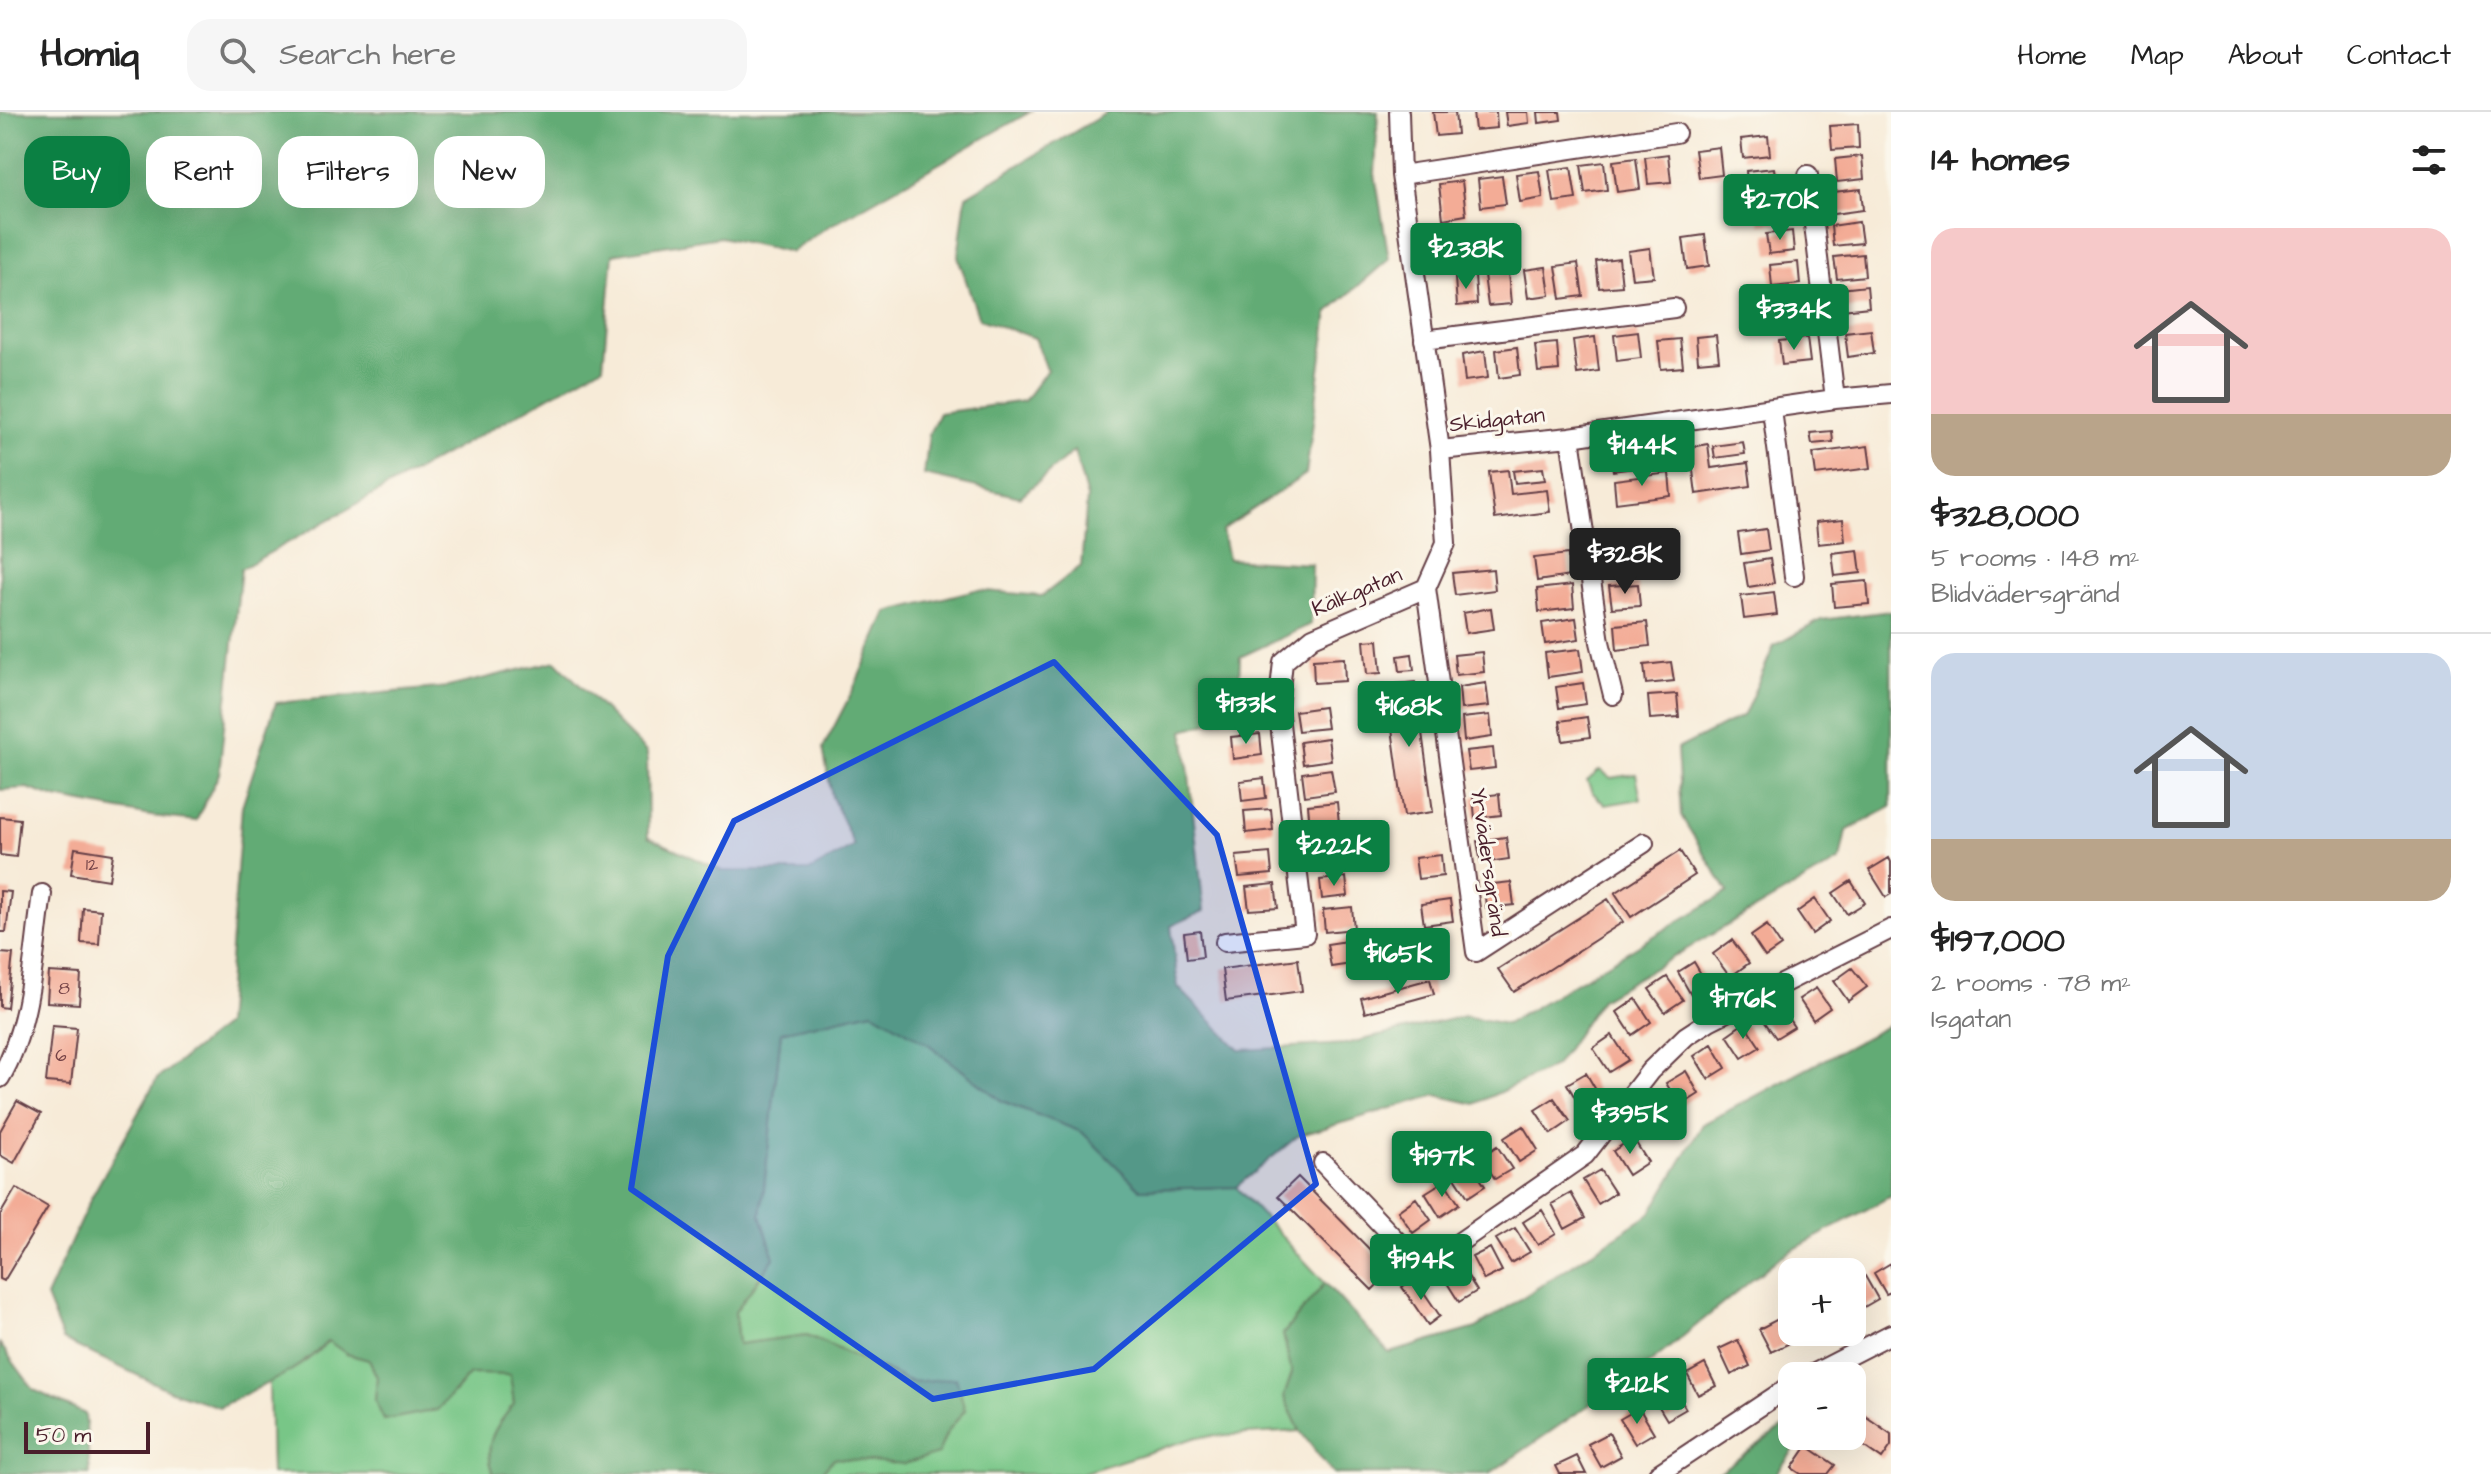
<!DOCTYPE html>
<html lang="en">
<head>
<meta charset="utf-8">
<style>
	body { margin:0; font-family:"Architects Daughter",sans-serif; background:#f6f6f6; color:#222; height:100vh; display:flex; flex-direction:column; font-size:30px; white-space:nowrap }
	* { box-sizing:border-box; margin:0 }
	p { font-size:26px; color:#767676 }
	.icon { flex:none; width:44px; height:44px; fill:none; stroke:currentColor; stroke-width:2; stroke-linecap:round; stroke-linejoin:round }
	.map { position:relative; flex:1; overflow:hidden }
	.sheet { display:flex; flex-direction:column; background:#fff; width:600px }
	.sheet>* { flex:none }
	.hud { position:absolute; left:24px; top:24px; width:760px; height:72px; display:flex; gap:16px }
	.buttons { position:absolute; left:1778px; top:1146px; display:grid; gap:16px }
	.buttons a { display:grid; place-items:center; width:88px; height:88px; border-radius:16px; background:#fff; box-shadow:0 8px 32px #0002; font-size:40px }
	.scale { position:absolute; left:24px; bottom:20px; width:126px; box-sizing:border-box; padding-left:8px; border:4px solid #4a1f2b; border-top:0; font-size:22px; line-height:28px; white-space:nowrap; color:#4a1f2b; -webkit-text-stroke:6px #fbf7ec; paint-order:stroke }
	.price { position:absolute; translate:-50% -68px; padding:0 18px; border-radius:8px; background:#0b8043; color:#fff; font-size:26px; line-height:52px; filter:drop-shadow(0 2px 4px #0008) }
	.price::after { content:''; position:absolute; left:50%; top:48px; width:24px; height:18px; margin-left:-12px; background:inherit; clip-path:polygon(0 0,100% 0,50% 100%) }
	.price.active { background:#222; color:#fff }
	ul { padding:0; list-style:none }
	li { display:grid; align-content:center; gap:16px; height:424px; padding:0 40px }
	li+li { border-top:2px solid #e0e0e0 }
	li span { display:grid; place-items:center; height:248px; border-radius:24px; color:#555 }
	li>.icon { margin-inline-start:auto }
	span .icon { width:144px; height:144px; fill:#fffc; stroke-width:1 }
	li b { font-size:34px }
	h2 { display:flex; justify-content:space-between; align-items:center; height:96px; padding:0 40px; font-size:34px }
	.pill { padding:0 28px; border-radius:24px; background:#fff; box-shadow:0 8px 32px #0002; font-size:28px; line-height:72px }
	.pill.active { background:#0b8043; color:#fff }
	header { display:flex; align-items:center; gap:48px; box-sizing:border-box; height:112px; padding:0 40px; background:#fff; border-bottom:2px solid #e0e0e0 }
	header strong { font-size:38px }
	nav { display:flex; gap:44px; margin-inline-start:auto; font-size:28px }
	.search { width:560px; height:72px; background:#f6f6f6; display:flex; align-items:center; gap:20px; box-sizing:border-box; padding:0 28px; border-radius:24px; color:#767676; font-size:30px }
	main { display:flex; flex:1; min-height:0 }
	.map>svg:first-child { display:block }
	.green { fill:#78c687; stroke:#617259; stroke-width:2 }
	.forest { fill:#62ab74; stroke:#566550; stroke-width:2 }
	.building { fill:#f3ac96 }
	.lines { fill:none; stroke-linecap:round; stroke-linejoin:round }
	.minor-casing { stroke:#643e45; stroke-width:22 }
	.minor { stroke:#fff; stroke-width:18 }
	.marked { fill:#1d4ed8; fill-opacity:0.2; stroke:#1d4ed8; stroke-width:6; stroke-linejoin:round }
	.labels { text-anchor:middle; dominant-baseline:central; stroke-width:6; stroke-linejoin:round; paint-order:stroke }
	.number-label { font-size:18px; fill:#744246 }
	.street-label { font-size:22px; fill:#4a1f2b; stroke:#fbf7ec }
</style>
</head>
<body>
<header>
<strong>Homiq</strong>
<div class="search"><svg class="icon" aria-label="search" viewBox="0 0 24 24"><circle cx="10" cy="10" r="6"/><path d="M15 15l6 6"/></svg>Search here</div>
<nav><a>Home</a><a>Map</a><a>About</a><a>Contact</a></nav>
</header>
<main>
<div class="map">
<svg width="1891" height="1362" viewBox="0 0 1891 1362">
	<rect width="100%" height="100%" fill="#fbf7ec"/>
	<filter id="ink" filterUnits="userSpaceOnUse"><feTurbulence type="fractalNoise" baseFrequency=".0125" numOctaves="2"/><feDisplacementMap in="SourceGraphic" scale="16" xChannelSelector="R" yChannelSelector="G"/><feConvolveMatrix kernelMatrix="1 2 1 2 8 2 1 2 1" color-interpolation-filters="sRGB"/></filter>
	<filter id="wash" filterUnits="userSpaceOnUse"><feTurbulence type="fractalNoise" baseFrequency=".006" numOctaves="4" result="noise"/><feDisplacementMap in="SourceGraphic" scale="32" xChannelSelector="R" yChannelSelector="G"/><feGaussianBlur stdDeviation="1.8" result="paint"/><feColorMatrix in="noise" values="0 0 0 0 0 0 0 0 0 0 0 0 0 0 0 0 0 1.4 0 .05"/><feComposite in="paint" operator="in"/></filter>
	<g filter="url(#wash)">
		<rect width="100%" height="100%" fill="#f7ebd8"/>
		<path class="green" d="M1600 658 1611 666 1636 662 1641 687 1605 693 1592 680 1587 669Z
			M872 899 927 931 1002 989 1082 1020 1140 1077 1236 1075 1325 1171 1283 1222 1292 1261 1284 1285 1300 1319 1197 1325 1079 1362H820L834 1346 937 1342 947 1320 965 1298 912 1270 807 1223 738 1233 735 1200 774 1146 761 1103 781 920Z
			M328 1228 347 1242 369 1248 377 1265 375 1289 455 1280 470 1261 511 1263 514 1293C495 1316 482 1331 494 1362H271L269 1269C293 1259 311 1248 328 1228Z"/>
		<path class="forest" d="M0 0H1030L824 117 791 140 720 125 613 142 603 254 241 457 219 662 196 709 151 704 56 686 27 676 0 678Z
			M1108 0H1378L1375 62 1389 147 1328 200 1306 362 1222 418 1228 447 1312 452 1311 512 1240 545 1238 602 1184 618 1204 799 1171 814 1178 875 1240 938 1345 932 1464 904 1506 912 1728 780 1681 704 1677 637 1744 603 1774 534 1821 508 1891 499V695L1846 719 1840 748 1601 887 1555 954 1475 992 1436 983 1298 1024 1236 1075 1140 1077 1082 1020 1002 989 927 931 872 899 781 920 761 1103 774 1146 735 1200 738 1232 807 1223 911 1270 956 1266 965 1298 947 1320 938 1342 904 1352 834 1346 820 1362H494C482 1331 495 1316 514 1292L510 1263 470 1262 437 1298 384 1308 375 1289 377 1265 369 1248 347 1242 328 1229C297 1262 259 1274 219 1295L171 1279 63 1228 46 1185 91 1086 157 967 225 913 242 694 276 591 448 575 556 549 647 641 648 725 723 759H809L854 734 832 685 823 636 853 578 887 500 975 478 1042 484 1081 454 1087 386 1074 339 1020 385 924 363 929 322 939 301 1024 289 1047 258 1035 226 979 207 958 145 966 84Z
			M1891 912V1084L1780 1145 1654 1248 1489 1362H1333L1300 1319 1284 1285 1292 1261 1283 1222 1325 1171 1389 1241 1476 1216 1650 1102 1703 1012Z
			M0 1232 34 1278 85 1302 90 1362H0Z
			M1792 1309V1324H1804L1776 1362H1716Z"/>
		<g id="blocks">
			<path class="building" d="M1433 0H1455L1457 22 1436 24Z
				M1473 0H1496L1497 16 1475 18Z
				M1505 0H1528L1529 11 1507 14Z
				M1538 0H1560L1561 8 1539 11Z
				M1858 12 1859 36 1832 38 1830 14Z
				M1768 24 1770 43 1743 46 1741 27Z
				M1719 35 1722 63 1699 66 1695 38Z
				M1668 42 1671 70 1648 72 1645 45Z
				M1862 44 1864 67 1837 70 1835 47Z
				M1636 46 1640 77 1617 80 1613 49Z
				M1604 50 1607 78 1585 81 1581 53Z
				M1571 55 1576 87 1554 90 1549 58Z
				M1774 56 1777 78 1748 81 1746 59Z
				M1539 59 1543 86 1520 90 1516 62Z
				M1502 64 1506 92 1481 95 1478 67Z
				M1462 69 1466 103 1443 107 1439 72Z
				M1861 77 1863 98 1826 103 1824 81Z
				M1785 86 1787 109 1760 112 1757 89Z
				M1859 110 1862 131 1833 134 1831 114Z
				M1792 119 1794 139 1769 142 1766 122Z
				M1705 123 1709 154 1687 157 1683 126Z
				M1650 136 1654 165 1632 167 1628 139Z
				M1863 142 1865 164 1837 167 1834 145Z
				M1619 146 1622 174 1599 176 1596 149Z
				M1798 150 1800 172 1772 175 1770 153Z
				M1578 151 1583 184 1561 187 1556 154Z
				M1546 155 1550 183 1528 186 1524 158Z
				M1508 161 1511 192 1488 194 1484 163Z
				M1475 164 1477 192 1457 194 1455 166Z
				M1867 174 1869 195 1842 198 1840 177Z
				M1803 189 1805 210 1777 213 1774 192Z
				M1871 218 1874 241 1848 245 1845 221Z
				M1638 220 1641 246 1617 249 1614 223Z
				M1716 223 1719 248 1698 250 1696 225Z
				M1595 225 1599 259 1577 262 1573 228Z
				M1807 226 1810 250 1782 253 1779 229Z
				M1680 227 1683 255 1661 257 1658 229Z
				M1557 231 1559 258 1538 260 1535 233Z
				M1517 235 1520 263 1499 266 1496 238Z
				M1485 239 1488 266 1465 269 1462 243Z
				M1832 319 1833 330 1812 332 1810 321Z
				M1743 330 1745 342 1715 346 1713 334Z
				M1708 332 1711 356 1748 351 1751 374 1696 382 1690 335Z
				M1868 334 1871 356 1816 363 1813 341Z
				M1641 343 1643 355 1613 359 1611 347Z
				M1543 356 1545 368 1515 371 1513 359Z
				M1508 358 1511 382 1547 378 1550 400 1495 407 1489 360Z
				M1669 361 1671 384 1616 391 1614 368Z
				M1843 407 1845 429 1818 432 1816 410Z
				M1766 417 1769 438 1741 442 1738 421Z
				M1633 434 1635 456 1608 459 1605 437Z
				M1858 438 1861 461 1835 464 1832 441Z
				M1568 442 1570 464 1537 469 1534 446Z
				M1770 447 1774 471 1748 475 1744 451Z
				M1493 457 1495 478 1455 483 1452 461Z
				M1867 469 1869 492 1834 495 1832 472Z
				M1638 472 1640 494 1612 496 1609 474Z
				M1572 473 1574 496 1539 500 1537 477Z
				M1774 480 1777 503 1744 507 1741 484Z
				M1491 496 1494 517 1466 521 1463 501Z
				M1576 506 1579 527 1545 532 1542 511Z
				M1647 510 1650 534 1617 538 1615 513Z
				M1378 528 1381 561 1367 562 1364 529Z
				M1580 537 1583 560 1548 565 1545 541Z
				M1482 540 1484 560 1456 563 1454 543Z
				M1412 542 1414 558 1400 559 1398 544Z
				M1344 546 1345 569 1314 571 1313 548Z
				M1671 550 1674 569 1646 572 1644 553Z
				M1415 570 1433 700 1404 704 1386 573Z
				M1486 571 1489 594 1461 597 1459 575Z
				M1583 571 1586 592 1559 596 1556 575Z
				M1677 582 1679 605 1650 607 1648 584Z
				M1324 595 1327 616 1298 619 1295 599Z
				M1490 603 1492 625 1464 629 1462 606Z
				M1587 605 1590 625 1563 629 1560 609Z
				M1260 622 1262 643 1233 647 1231 625Z
				M1328 626 1331 648 1303 652 1300 630Z
				M1493 636 1495 656 1469 659 1466 639Z
				M1331 657 1335 680 1305 684 1302 661Z
				M1264 666 1266 686 1242 689 1240 669Z
				M1499 682 1501 703 1475 706 1473 685Z
				M1337 690 1339 712 1310 715 1308 693Z
				M1271 697 1273 718 1246 721 1244 699Z
				M0 705 20 707 16 745 0 743Z
				M1506 725 1509 747 1481 751 1477 729Z
				M1343 731 1346 755 1316 758 1313 734Z
				M75 736 113 742 109 768 71 762Z
				M1680 739 1695 763 1631 805 1615 781Z
				M1270 741 1272 762 1239 765 1236 744Z
				M1441 743 1443 764 1418 767 1415 746Z
				M1889 746 1891 750V782L1886 785 1869 758Z
				M1346 765 1348 784 1322 787 1320 768Z
				M1851 769 1865 791 1847 802 1833 781Z
				M1511 770 1514 793 1486 796 1484 773Z
				M1275 772 1278 796 1249 798 1246 775Z
				M0 779 11 780 6 820H0Z
				M1608 787 1623 810 1514 880 1498 857Z
				M1815 787 1830 809 1812 822 1797 800Z
				M1450 788 1453 809 1424 813 1421 792Z
				M1352 795 1354 817 1325 820 1323 798Z
				M83 796 101 798 99 832 81 831Z
				M1767 813 1781 834 1765 845 1751 824Z
				M1200 819 1203 845 1187 847 1184 821Z
				M1354 828 1358 851 1331 855 1327 832Z
				M1732 828 1749 851 1730 865 1713 842Z
				M0 841 13 842 7 896 0 895Z
				M1298 847 1302 879 1226 889 1222 857Z
				M1694 850 1708 874 1691 883 1678 860Z
				M1852 856 1867 875 1848 889 1834 869Z
				M49 860 81 862 79 892 47 890Z
				M1667 865 1683 888 1665 900 1649 877Z
				M1430 867 1434 882 1365 901 1361 886Z
				M1816 876 1830 896 1813 908 1799 887Z
				M1636 887 1651 910 1632 923 1617 900Z
				M1780 894 1794 915 1776 926 1762 906Z
				M1744 911 1760 935 1742 946 1727 923Z
				M52 914 77 916 71 972 46 970Z
				M1612 923 1628 948 1609 960 1593 936Z
				M1712 932 1726 956 1708 967 1694 944Z
				M1686 959 1699 982 1680 994 1666 971Z
				M1586 961 1600 985 1581 996 1567 972Z
				M1554 986 1570 1009 1551 1022 1535 998Z
				M17 989 41 1002 14 1051 0 1043V1019Z
				M1659 991 1673 1014 1653 1027 1638 1004Z
				M1523 1014 1538 1038 1519 1050 1504 1026Z
				M1633 1026 1648 1050 1628 1063 1613 1039Z
				M1497 1034 1512 1057 1495 1067 1481 1045Z
				M1470 1051 1485 1074 1468 1085 1453 1062Z
				M1600 1058 1615 1081 1598 1092 1583 1068Z
				M1298 1065 1391 1159 1372 1178 1278 1084Z
				M1444 1069 1459 1092 1440 1105 1425 1081Z
				M16 1076 48 1095 4 1169 0 1167V1103Z
				M1571 1081 1585 1106 1565 1117 1552 1092Z
				M1416 1086 1431 1108 1413 1121 1398 1099Z
				M1542 1098 1556 1122 1538 1133 1523 1110Z
				M1515 1116 1530 1140 1511 1151 1496 1127Z
				M1490 1136 1502 1159 1484 1168 1472 1145Z
				M1460 1151 1477 1179 1459 1190 1442 1163Z
				M1891 1151V1180L1886 1182 1874 1161Z
				M1865 1164 1878 1187 1859 1198 1852 1186V1170Z
				M1414 1166 1440 1204 1428 1213 1402 1175Z
				M1778 1207 1790 1231 1771 1240 1759 1217Z
				M1738 1228 1750 1254 1731 1263 1719 1237Z
				M1705 1252 1716 1274 1698 1283 1687 1262Z
				M1671 1272 1686 1297 1667 1308 1652 1283Z
				M1639 1296 1654 1321 1635 1332 1620 1307Z
				M1858 1299 1891 1322V1334L1882 1347 1852 1326V1308Z
				M1609 1321 1621 1344 1601 1355 1588 1332Z
				M1807 1334 1835 1353 1828 1362H1801L1792 1356Z
				M1577 1344 1586 1362H1560L1556 1354Z"/>
		</g>
	</g>
	<g filter="url(#ink)">
		<use href="#blocks" fill-opacity="0" stroke="#643e45" stroke-width="2"/>
		<g class="lines">
			<defs>
				<path id="minor" d="M1401 63 1676 21
					M1808 63 1835 287
					M1424 228 1674 196
					M1772 298 1794 464
					M1570 325 1600 530 1613 583
					M1440 338 1570 325 1835 287 1891 282
					M1426 476 1476 840 1644 731
					M1225 830 1305 822 1278 595 1283 550 1313 525 1426 476 1446 431 1440 338 1401 63 1399 0
					M0 966C32 912 33 842 42 782
					M1323 1051 1409 1142 1428 1149 1444 1141 1585 1043 1650 959 1686 924 1709 909 1891 817
					M1809 1264 1891 1222
					M1658 1362 1792 1273"/>
			</defs>
			<use href="#minor" class="minor-casing"/>
			<use href="#minor" class="minor"/>
		</g>
	</g>
	<path class="marked" d="M1054 550 1217 723 1316 1072 1094 1257 933 1287 631 1077 668 844 734 709Z"/>
	<g class="labels">
		<g class="number-label">
			<text x="92" y="752">12</text>
			<text x="64" y="876">8</text>
			<text x="61" y="943">6</text>
		</g>
		<g class="street-label">
			<text transform="translate(1497 308) rotate(-6)">Skidgatan</text>
			<text transform="translate(1357 480) rotate(-23)">Kälkgatan</text>
			<text transform="translate(1488 750) rotate(82)">Yrvädersgränd</text>
		</g>
	</g>
</svg>
<div class="buttons">
<a>+</a>
<a>−</a>
</div>
<div class="scale">50 m</div>
<b class="price" style="left:1780px;top:130px">$270K</b>
<b class="price" style="left:1466px;top:179px">$238K</b>
<b class="price" style="left:1794px;top:240px">$334K</b>
<b class="price" style="left:1642px;top:376px">$144K</b>
<b class="price active" style="left:1625px;top:484px">$328K</b>
<b class="price" style="left:1246px;top:634px">$133K</b>
<b class="price" style="left:1409px;top:637px">$168K</b>
<b class="price" style="left:1334px;top:776px">$222K</b>
<b class="price" style="left:1398px;top:884px">$165K</b>
<b class="price" style="left:1743px;top:929px">$176K</b>
<b class="price" style="left:1630px;top:1044px">$395K</b>
<b class="price" style="left:1442px;top:1087px">$197K</b>
<b class="price" style="left:1421px;top:1190px">$194K</b>
<b class="price" style="left:1637px;top:1314px">$212K</b>
<div class="hud">
<a class="pill active">Buy</a>
<a class="pill">Rent</a>
<a class="pill">Filters</a>
<a class="pill">New</a>
</div>
</div>
<section class="sheet">
<h2>14 homes<svg class="icon" aria-label="filters" viewBox="0 0 24 24"><path d="M4 7h16M4 17h16"/><circle cx="9" cy="7" r="2"/><circle cx="15" cy="17" r="2"/></svg></h2>
<ul>
<li><span style="background:linear-gradient(#f6c9c9 75%,#b9a48a 0)"><svg class="icon" aria-label="home" viewBox="0 0 24 24"><path d="M3 11l9-7 9 7M6 9v11h12V9"/></svg></span><div><b>$328,000</b><p>5 rooms · 148 m²</p><p>Blidvädersgränd</p></div></li>
<li><span style="background:linear-gradient(#c9d6e8 75%,#b9a48a 0)"><svg class="icon" aria-label="home" viewBox="0 0 24 24"><path d="M3 11l9-7 9 7M6 9v11h12V9"/></svg></span><div><b>$197,000</b><p>2 rooms · 78 m²</p><p>Isgatan</p></div></li>
</ul>
</section>
</main>
</body>
</html>
